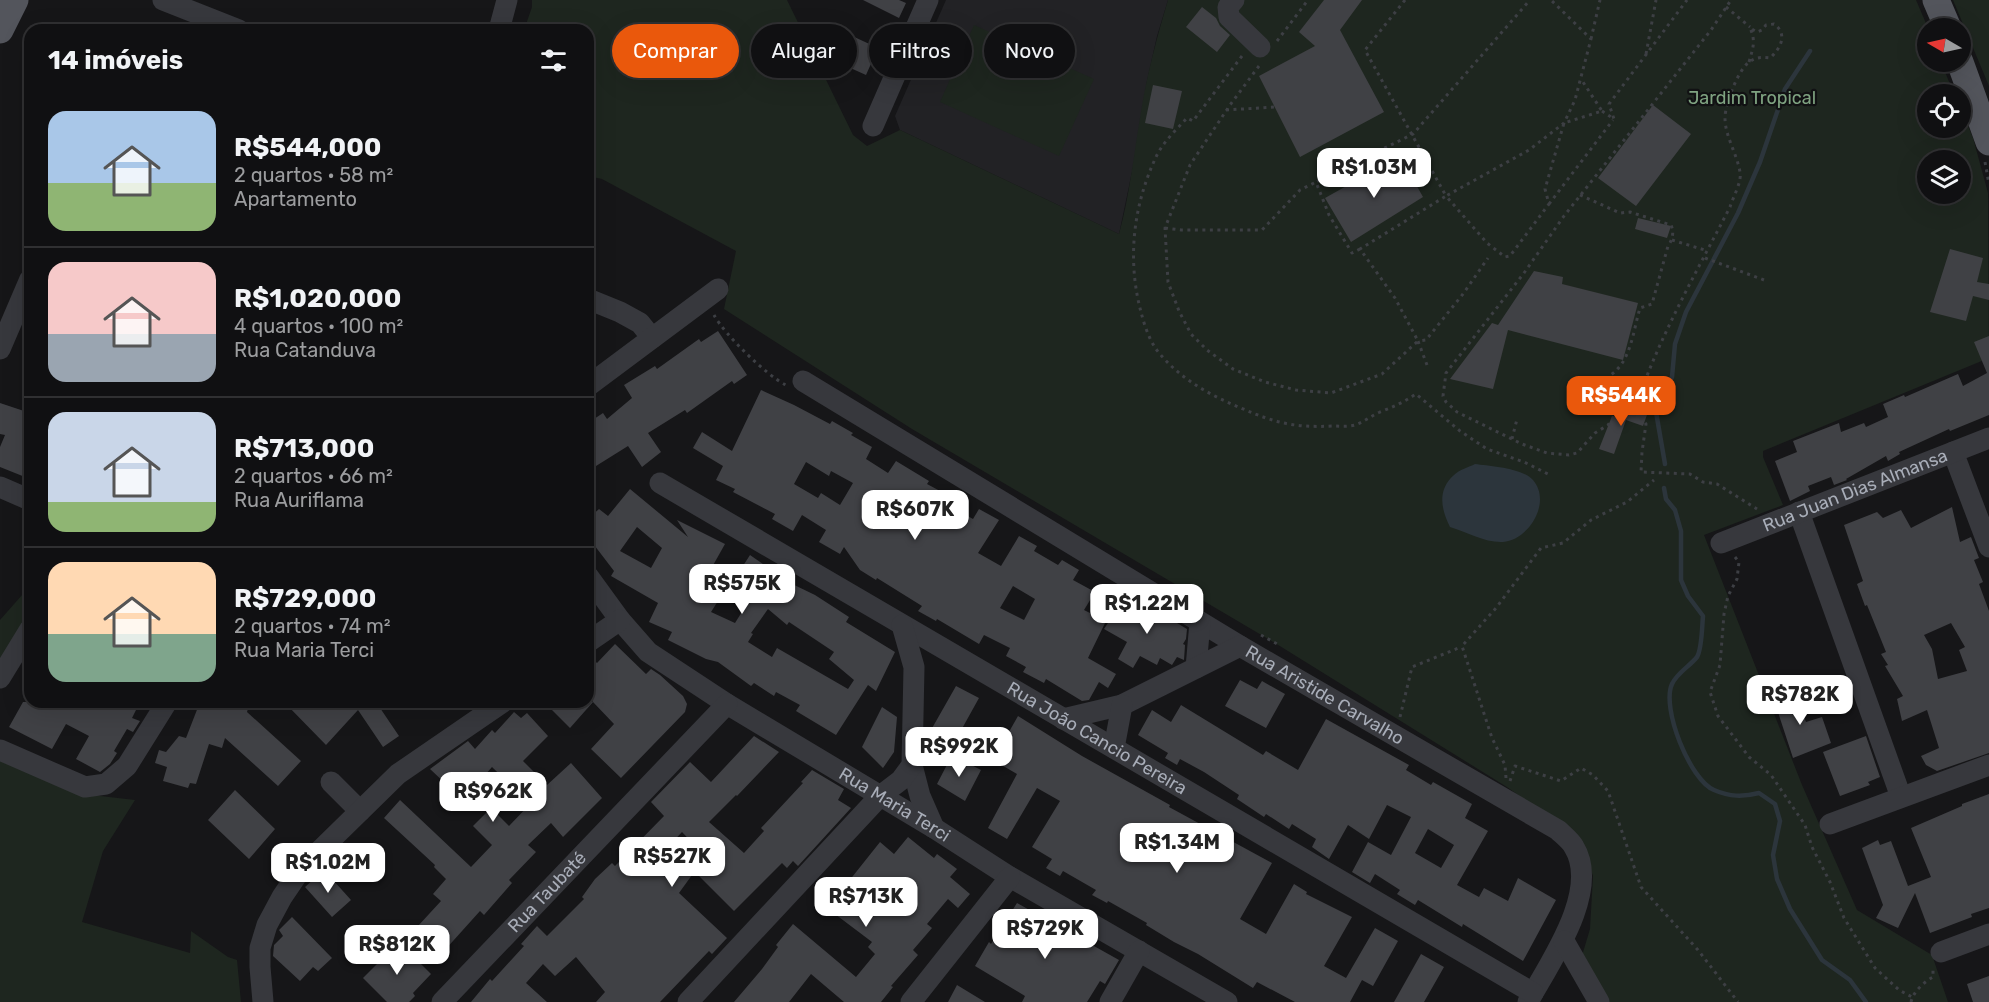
<!DOCTYPE html>
<html lang="pt">
<head>
<meta charset="utf-8">
<style>
	body { margin:0; font-family:Rubik,sans-serif; background:#1e1e20; color:#f1f3f6; height:100vh; display:flex; flex-direction:column; font-size:22px; white-space:nowrap }
	* { box-sizing:border-box; margin:0 }
	p { font-size:20px; color:#9c9d9f }
	.icon { flex:none; width:33px; height:33px; fill:none; stroke:currentColor; stroke-width:2; stroke-linecap:round; stroke-linejoin:round }
	.map { position:relative; flex:1; overflow:hidden }
	.details { position:absolute; left:24px; top:24px; width:570px; height:684px; display:flex; flex-direction:column; background:#101012; border-radius:18px; box-shadow:0 6px 24px #0002,0 0 0 2px #303032 }
	.details>* { flex:none }
	.banner { position:absolute; left:612px; top:24px; width:570px; height:54px; display:flex; gap:12px }
	.needle { width:39px; rotate:279deg }
	.controls { position:absolute; left:1917px; top:18px; display:grid; gap:12px }
	.controls a { display:grid; place-items:center; width:54px; height:54px; border-radius:50%; background:#101012; box-shadow:0 6px 24px #0002,0 0 0 2px #303032; font-size:30px }
	.price { position:absolute; translate:-50% -51px; padding:0 14px; border-radius:12px; background:#fff; color:#222; font-size:20px; line-height:39px; filter:drop-shadow(0 2px 3px #0008) }
	.price::after { content:''; position:absolute; left:50%; top:36px; width:18px; height:14px; margin-left:-9px; background:inherit; clip-path:polygon(0 0,100% 0,50% 100%) }
	.price.selected { background:#ea580c; color:#fff }
	ul { padding:0; list-style:none }
	li { display:flex; align-items:center; gap:18px; height:150px; padding:0 24px }
	li+li { border-top:2px solid #303032 }
	li span { display:grid; place-items:center; flex:none; width:168px; height:120px; border-radius:18px; color:#555 }
	li>.icon { margin-inline-start:auto }
	span .icon { width:72px; height:72px; fill:#fffc; stroke-width:1 }
	li b { font-size:26px }
	h2 { display:flex; justify-content:space-between; align-items:center; height:72px; padding:0 24px; font-size:26px }
	.pill { padding:0 21px; border-radius:27px; background:#101012; box-shadow:0 6px 24px #0002,0 0 0 2px #303032; font-size:21px; line-height:54px }
	.pill.selected { background:#ea580c; color:#fff }
	.map>svg:first-child { display:block }
	.built { fill:#222225 }
	.green { fill:#1e261f; fill-rule:evenodd }
	.water { fill:#2c353c }
	.lines { fill:none; stroke-linecap:round; stroke-linejoin:round }
	.stream { stroke:#2c353c; stroke-width:4.5 }
	.building { fill:#404145; fill-rule:evenodd }
	.path { stroke:#3d3f44; stroke-width:3; stroke-dasharray:3 4.5; stroke-linecap:butt }
	.minor { stroke:#37383d; stroke-width:21 }
	.major { stroke:#53555c; stroke-width:27 }
	.labels { text-anchor:middle; dominant-baseline:central; stroke-width:4.5; stroke-linejoin:round; paint-order:stroke }
	.park-label { font-size:18px; fill:#7fa381; stroke:#111113 }
	.street-label { font-size:18px; fill:#a8adb8; stroke:#111113 }
</style>
</head>
<body>
<div class="map">
<svg width="1989" height="1002" viewBox="0 0 1989 1002">
	<rect width="100%" height="100%" fill="#161618"/>
	<path class="built" d="M946 0H1168L1157 36 1147 81 1133 167 1119 234 900 130 895 116Z"/>
	<path class="green" d="M532 0H787L853 135 867 146 900 130 1119 234C1130 194 1134 152 1141 112 1147 74 1157 37 1168 0H1916L1928 28V62H1941L1954 94H1928V128H1960L1961 109 1973 138 1988 193 1989 358 1763 451V457L1783 505 1704 535 1802 785 1857 910 1932 955 1948 1002H1609L1581 959 1590 929 1593 876 1581 841 1507 787 1275 643 912 429 724 309 736 251 602 179 588 176V30H524L532 7ZM1928 160H1960V194H1928Z
		M1953 0H1989V86Z
		M974 25 1094 79 1059 156 940 102Z
		M30 586V618L0 668V620Z
		M0 756 83 794 135 800 103 851 82 922 190 953 191 931 228 957 237 960 241 1002H0Z"/>
	<path class="water" d="M1475 464C1490 466 1522 468 1533 480 1552 502 1529 540 1503 542 1486 543 1466 532 1450 527 1441 509 1437 490 1454 475 1459 470 1469 467 1475 464Z"/>
	<g class="lines">
		<path class="stream" d="M1665 464 1656 412 1672 377 1675 344 1686 312 1738 213 1760 162 1785 89 1810 51
			M1664 488 1666 499 1675 510 1681 531V580L1688 596 1703 616C1702 626 1702 649 1697 657 1690 666 1677 673 1672 684 1661 708 1690 780 1714 790 1730 797 1743 797 1759 793L1775 804 1780 821 1773 855 1777 879 1790 909 1822 960 1850 980 1866 1002"/>
	</g>
	<path class="building" d="M863 0H899L906 3 899 18Z
		M1324 0H1362L1340 30 1384 112 1300 157 1259 76 1315 46 1299 32Z
		M1202 7 1216 18 1220 26 1230 35 1217 52 1186 27Z
		M850 35 878 48 866 75 837 62Z
		M1153 85 1182 91 1173 129 1145 123Z
		M1653 105 1691 134 1636 206 1598 178Z
		M1400 156 1423 197 1351 242 1325 198Z
		M1638 218 1671 226 1667 238 1635 229Z
		M1950 249 1983 258 1977 282 1989 284V300L1973 296 1966 321 1930 312Z
		M1534 271 1563 277 1562 284 1638 303 1623 360 1508 330 1493 389 1450 379 1492 323 1498 325Z
		M718 331 747 375 734 384 732 381 687 413 685 410 648 433 661 452 642 467 628 446 588 471V423L603 413 607 419 632 398 624 385 655 366 657 369 699 339 701 342Z
		M1989 336V415L1950 431 1949 429 1899 452 1900 454 1888 461 1886 456 1846 479 1847 480 1834 485 1831 477 1808 486 1810 491 1790 501 1775 461 1797 452 1793 441 1839 423 1841 432 1864 423 1866 427 1888 417 1883 404 1904 395 1905 397 1958 374 1963 386 1987 373 1974 342Z
		M761 390 794 405 830 424 832 421 853 433 851 435 872 447 866 459 888 473 896 461 929 481 927 484 953 498 948 505 973 519 979 509 999 520 978 553 1001 566 1019 536 1037 546 1034 551 1058 565 1062 560 1079 570 1073 580 1095 592 1084 610 1106 621 1088 658 1116 674 1108 688 1099 682 1089 700 1082 701 1046 679 1044 683 1023 672 1026 667 1006 656 1010 648 984 635 979 644 937 619 936 621 918 611 922 606 877 578 876 580 860 570 844 547 840 554 819 542 826 530 802 515 793 531 772 519 775 514 733 492 735 489 716 480 723 466 693 448 702 432 732 451ZM806 462 829 476 831 471 853 483 840 505 821 493 818 498 794 484ZM1013 586 1035 599 1024 620 1000 608Z
		M0 403 30 413V479L0 467V447L5 435 0 434Z
		M1623 405 1648 412 1643 426 1626 420 1614 454 1599 449 1612 416 1623 418 1619 417Z
		M630 489 688 537 677 520 725 544 698 592 718 601 711 612 735 623 750 599 730 586 750 555 770 569 773 565 790 576 786 581 815 595 849 617 846 622 895 652 876 691 868 685 836 735 796 711 800 705 776 692 774 696 754 683 751 686 718 662 706 659 668 640 672 632 649 622 658 603 611 576 614 571 588 537V519L599 509 608 516ZM637 527 662 548 651 568 620 551ZM768 609 787 625 789 622 834 652 829 659 854 680 848 689 777 648 772 657 748 642 753 634 751 633Z
		M1952 507 1960 542 1971 537 1979 558 1974 560 1983 582 1979 584 1989 611V753L1937 771 1926 765 1921 756 1939 748 1927 710 1902 721 1897 699 1903 696 1885 666 1888 665 1881 654 1886 652 1867 605 1865 606 1857 584 1863 581 1844 525 1877 512 1883 518 1901 510 1911 528ZM1951 623 1965 647 1959 650 1967 671 1938 679 1932 649 1924 635Z
		M1125 597 1145 611 1146 609 1165 620 1167 617 1187 629 1186 639 1183 644 1185 645 1184 660 1177 657 1172 665 1160 658 1157 665 1140 656 1133 668 1118 659 1127 642 1104 629Z
		M615 644 646 674 651 669 660 675 683 696 687 704 685 712 621 778 591 749 614 724 593 702 570 728 544 702H593L588 696V655L597 663Z
		M1240 680 1257 689 1262 681 1285 694 1266 728 1225 706Z
		M956 686 979 698 954 743 931 730Z
		M1793 689 1806 722 1822 717 1831 743 1793 758 1773 697Z
		M23 702H140L132 718 140 721 133 732 127 729 114 751 117 753 110 764 100 772 76 759 89 736 66 724 52 749 9 727Z
		M200 702H250L247 712 301 761 278 786 225 738 222 748 209 744 196 784 190 783 188 788 163 781 167 767 155 763 159 750 166 752 179 736 186 738Z
		M284 702H376L399 736 383 747 358 710 326 745Z
		M1181 705 1263 755 1266 751 1298 770 1326 719 1409 765 1406 770 1431 785 1433 782 1472 804 1465 818 1488 831 1457 885 1479 897 1484 888 1508 901 1518 878 1556 900 1523 961 1463 924 1462 927 1418 900 1415 905 1397 894 1400 890 1375 874 1370 883 1352 872 1368 842 1391 855 1411 817 1387 805 1369 839 1348 825 1329 859 1312 847 1316 839 1292 824 1289 829 1266 814 1264 817 1237 799 1239 795 1204 772 1180 759 1177 765 1165 758 1168 753 1138 735 1152 710 1171 722ZM1428 829 1454 845 1441 868 1415 853Z
		M882 707 897 717 894 752 883 768 862 747Z
		M514 712 521 718 527 713 548 736 523 761 547 785 571 763 602 798 563 837 551 823 528 845 536 852 509 880 512 883 484 915 480 911 444 951 418 926 441 901 433 894 446 879 434 867 435 865 384 818 400 800 471 867 492 845 473 826 491 808 509 826 530 804 492 767 463 800 430 769 468 741 475 749 492 730 495 733Z
		M1018 716 1082 756 1170 805 1169 807 1272 863 1240 919 1266 934 1294 884 1307 892 1306 894 1352 917 1324 966 1346 978 1375 928 1398 941 1373 986 1362 980 1350 1002H1295L1257 982 1253 988 1198 954 1174 942 1146 925 1147 923 1108 901 1107 903 1092 895 1096 890 1063 871 1060 876 1046 868 1052 859 1032 847 1060 801 1037 788 1007 839 988 828 1017 774 993 760Z
		M754 736 779 752 737 796 736 795 709 822 744 853 764 831 761 828 803 783 801 782 812 770 844 789 838 800 851 808 798 866 793 861 787 868 782 863 734 911 690 867 703 854 682 832 662 853 692 875 679 893 727 938 712 954 709 951 660 1002H596L605 992 576 957 555 976 543 964 526 983 547 1002H471L490 979 492 981 524 946 521 944 537 926 547 936 584 899 582 897 595 879 612 863 615 866 664 816 651 802 690 762 711 782Z
		M1866 736 1880 777 1868 782 1870 785 1840 796 1823 752Z
		M952 755 981 770 965 801 937 784Z
		M235 790 275 829 249 859 208 820Z
		M1989 794V908L1971 914 1972 917 1930 933 1915 893 1898 928 1876 918 1883 905 1862 848 1878 840 1880 845 1891 841 1908 886 1931 877 1911 828 1962 806V804Z
		M908 837 934 858 937 854 957 869 950 877 970 894 958 908 948 899 927 924 932 928 913 950 918 955 891 986 893 987 881 1002H844L811 974 789 1002H734L762 969 778 947 776 945 793 924 856 977 875 954 868 947 872 942 823 905 836 887 841 891 880 842 894 854Z
		M324 870 351 900 332 917 305 887Z
		M1017 903 1119 960 1105 984 1100 981 1087 1002H1022L1025 996 975 966 989 942 991 944Z
		M292 917 332 958 318 971 313 967 300 981 273 956 274 945 283 936 279 930Z
		M399 942 431 974 413 993 415 996 409 1002H387L363 978Z
		M1421 954 1444 967 1424 1002H1394Z
		M1989 976V1002H1973L1967 984Z
		M957 985 985 1002H948Z"/>
	<g class="lines">
		<path class="path" d="M1405 0 1365 50 1446 196 1529 150 1564 123 1575 100 1591 39 1551 0
			M1726 7 1750 27
			M1591 39 1600 0
			M1277 41 1308 0
			M1646 54 1656 0
			M1242 56 1193 121 1187 118C1176 130 1163 142 1156 157 1133 206 1127 260 1141 312 1144 324 1149 339 1156 349 1177 377 1209 395 1241 408 1275 423 1295 428 1333 426 1340 426 1348 427 1355 425 1364 422 1371 416 1380 412 1393 407 1404 402 1416 394L1460 431 1487 449 1524 462 1550 475
			M1749 62C1753 48 1756 41 1750 28L1757 32 1762 30 1766 25 1774 24C1788 34 1781 48 1770 58 1762 57 1755 57 1748 63 1738 71 1725 104 1725 118 1725 136 1737 154 1740 172 1742 182 1733 197 1730 207 1695 275 1656 342 1633 415L1642 419 1646 424 1642 452 1641 472 1690 474 1703 482 1717 484 1757 509
			M1259 66 1230 105 1190 165 1165 228 1168 282 1179 311 1191 334 1207 350 1233 369 1265 382 1296 390 1331 393 1382 374 1418 341 1395 298 1360 249 1446 196 1487 243 1505 257 1510 256 1549 204 1545 189 1564 123 1602 111 1581 79
			M1226 110 1275 107
			M1602 111 1614 119 1609 104 1687 0
			M1985 162 1989 184
			M1580 195 1620 213 1630 212 1671 225C1674 232 1673 239 1668 246L1652 304 1640 308C1633 331 1631 363 1609 376
			M1549 204 1613 120
			M1165 228 1181 230H1262L1300 190 1316 182
			M1672 240 1708 251
			M1360 249 1352 253 1329 215 1316 182 1413 134 1530 0
			M1705 258 1764 280
			M714 315C724 334 767 376 786 385
			M1427 365 1418 341 1426 340 1463 294 1488 258
			M1633 415 1624 411 1617 413 1608 425 1595 433 1577 453 1569 455 1547 453 1522 444 1457 412 1446 402 1443 396 1446 373 1524 273 1564 216 1711 30 1731 0
			M1512 439 1517 419
			M1735 557 1739 562 1737 579 1728 596 1724 614 1720 665 1710 692 1718 716 1749 757 1771 775 1805 825 1812 847 1830 882 1844 918 1875 968 1899 990 1912 997
			M1261 635 1279 645
			M1400 717 1412 667 1461 647
			M1506 778 1505 765 1492 738 1462 646 1496 608 1541 548 1563 543 1591 520 1627 502 1654 480
			M1510 781 1515 766 1561 781 1581 768 1593 775 1608 791 1641 887 1698 950 1738 1002
			M1911 1002C1913 992 1924 982 1933 977V969"/>
		<g class="minor">
			<path d="M163 0 239 30"/>
			<path d="M1234 0 1228 7 1229 17 1260 47"/>
			<path d="M499 30 507 0"/>
			<path d="M873 126 928 0"/>
			<path d="M588 299 620 312 640 323 652 338"/>
			<path d="M0 349 30 279"/>
			<path id="s1" d="M803 381 1240 646 1558 830C1563 835 1571 841 1574 847 1601 891 1549 964 1528 1002"/>
			<path d="M588 386 718 289"/>
			<path d="M1953 452 1989 547"/>
			<path id="s2" d="M660 483 1533 993"/>
			<path d="M0 487 30 500"/>
			<path d="M1799 512 1901 797"/>
			<path id="s3" d="M1721 543 1989 438"/>
			<path id="s4" d="M588 576 620 620 648 652 727 704 934 828 1010 877 1227 1002"/>
			<path d="M588 642 620 620"/>
			<path d="M1196 668 1200 622"/>
			<path d="M0 678 30 629"/>
			<path d="M1063 719 1122 705 1240 646"/>
			<path d="M1114 748 1122 705"/>
			<path d="M0 750 85 787 106 784 127 766 167 702"/>
			<path d="M912 765 920 796 934 828"/>
			<path d="M331 782 360 811"/>
			<path d="M1830 824 1989 765"/>
			<path d="M1564 941 1599 1002"/>
			<path d="M1941 952 1989 934"/>
			<path d="M263 1002 260 967V948L267 925 282 897 301 869 398 774 503 702"/>
			<path id="s5" d="M442 1002 727 704"/>
			<path d="M688 1002 880 796 901 780 912 765 914 667 902 625"/>
			<path d="M911 1002 1010 877"/>
			<path d="M1110 1002 1139 951"/>
		</g>
		<path class="major" d="M1936 0 1948 28
			M0 30 15 0
			M1960 62 1989 142"/>
	</g>
	<g class="labels">
		<g class="park-label">
			<text x="1752" y="98">Jardim Tropical</text>
		</g>
		<g class="street-label">
			<text stroke="none"><textPath href="#s3" startOffset="144">Rua Juan Dias Almansa</textPath></text>
			<text stroke="none"><textPath href="#s1" startOffset="609">Rua Aristide Carvalho</textPath></text>
			<text stroke="none"><textPath href="#s2" startOffset="506">Rua João Cancio Pereira</textPath></text>
			<text stroke="none"><textPath href="#s4" startOffset="387">Rua Maria Terci</textPath></text>
			<text stroke="none"><textPath href="#s5" startOffset="152">Rua Taubaté</textPath></text>
		</g>
	</g>
</svg>
<div class="controls">
<a><svg class="needle" viewBox="-14 -14 28 28"><path d="M0-13l5 13h-10z" fill="#e53935"/><path d="M0 13l5-13h-10z" fill="#9c9d9f"/></svg></a>
<a><svg class="icon" aria-label="locate" viewBox="0 0 24 24"><circle cx="12" cy="12" r="6"/><path d="M12 2v4M12 18v4M2 12h4M18 12h4"/></svg></a>
<a><svg class="icon" aria-label="layers" viewBox="0 0 24 24"><path d="M12 4l9 5-9 5-9-5zM3 14l9 5 9-5"/></svg></a>
</div>
<b class="price" style="left:1374px;top:199px">R$1.03M</b>
<b class="price selected" style="left:1621px;top:427px">R$544K</b>
<b class="price" style="left:915px;top:541px">R$607K</b>
<b class="price" style="left:742px;top:615px">R$575K</b>
<b class="price" style="left:1147px;top:635px">R$1.22M</b>
<b class="price" style="left:1800px;top:726px">R$782K</b>
<b class="price" style="left:959px;top:778px">R$992K</b>
<b class="price" style="left:493px;top:823px">R$962K</b>
<b class="price" style="left:1177px;top:874px">R$1.34M</b>
<b class="price" style="left:672px;top:888px">R$527K</b>
<b class="price" style="left:328px;top:894px">R$1.02M</b>
<b class="price" style="left:866px;top:928px">R$713K</b>
<b class="price" style="left:1045px;top:960px">R$729K</b>
<b class="price" style="left:397px;top:976px">R$812K</b>
<div class="banner">
<a class="pill selected">Comprar</a>
<a class="pill">Alugar</a>
<a class="pill">Filtros</a>
<a class="pill">Novo</a>
</div>
<section class="details">
<h2>14 imóveis<svg class="icon" aria-label="filters" viewBox="0 0 24 24"><path d="M4 7h16M4 17h16"/><circle cx="9" cy="7" r="2"/><circle cx="15" cy="17" r="2"/></svg></h2>
<ul>
<li><span style="background:linear-gradient(#a9c7e8 60%,#8fb573 0)"><svg class="icon" aria-label="home" viewBox="0 0 24 24"><path d="M3 11l9-7 9 7M6 9v11h12V9"/></svg></span><div><b>R$544,000</b><p>2 quartos · 58 m²</p><p>Apartamento</p></div></li>
<li><span style="background:linear-gradient(#f6c9c9 60%,#9aa5b1 0)"><svg class="icon" aria-label="home" viewBox="0 0 24 24"><path d="M3 11l9-7 9 7M6 9v11h12V9"/></svg></span><div><b>R$1,020,000</b><p>4 quartos · 100 m²</p><p>Rua Catanduva</p></div></li>
<li><span style="background:linear-gradient(#c9d6e8 75%,#8fb573 0)"><svg class="icon" aria-label="home" viewBox="0 0 24 24"><path d="M3 11l9-7 9 7M6 9v11h12V9"/></svg></span><div><b>R$713,000</b><p>2 quartos · 66 m²</p><p>Rua Auriflama</p></div></li>
<li><span style="background:linear-gradient(#ffd9b3 60%,#7fa58c 0)"><svg class="icon" aria-label="home" viewBox="0 0 24 24"><path d="M3 11l9-7 9 7M6 9v11h12V9"/></svg></span><div><b>R$729,000</b><p>2 quartos · 74 m²</p><p>Rua Maria Terci</p></div></li>
</ul>
</section>
</div>
</body>
</html>
